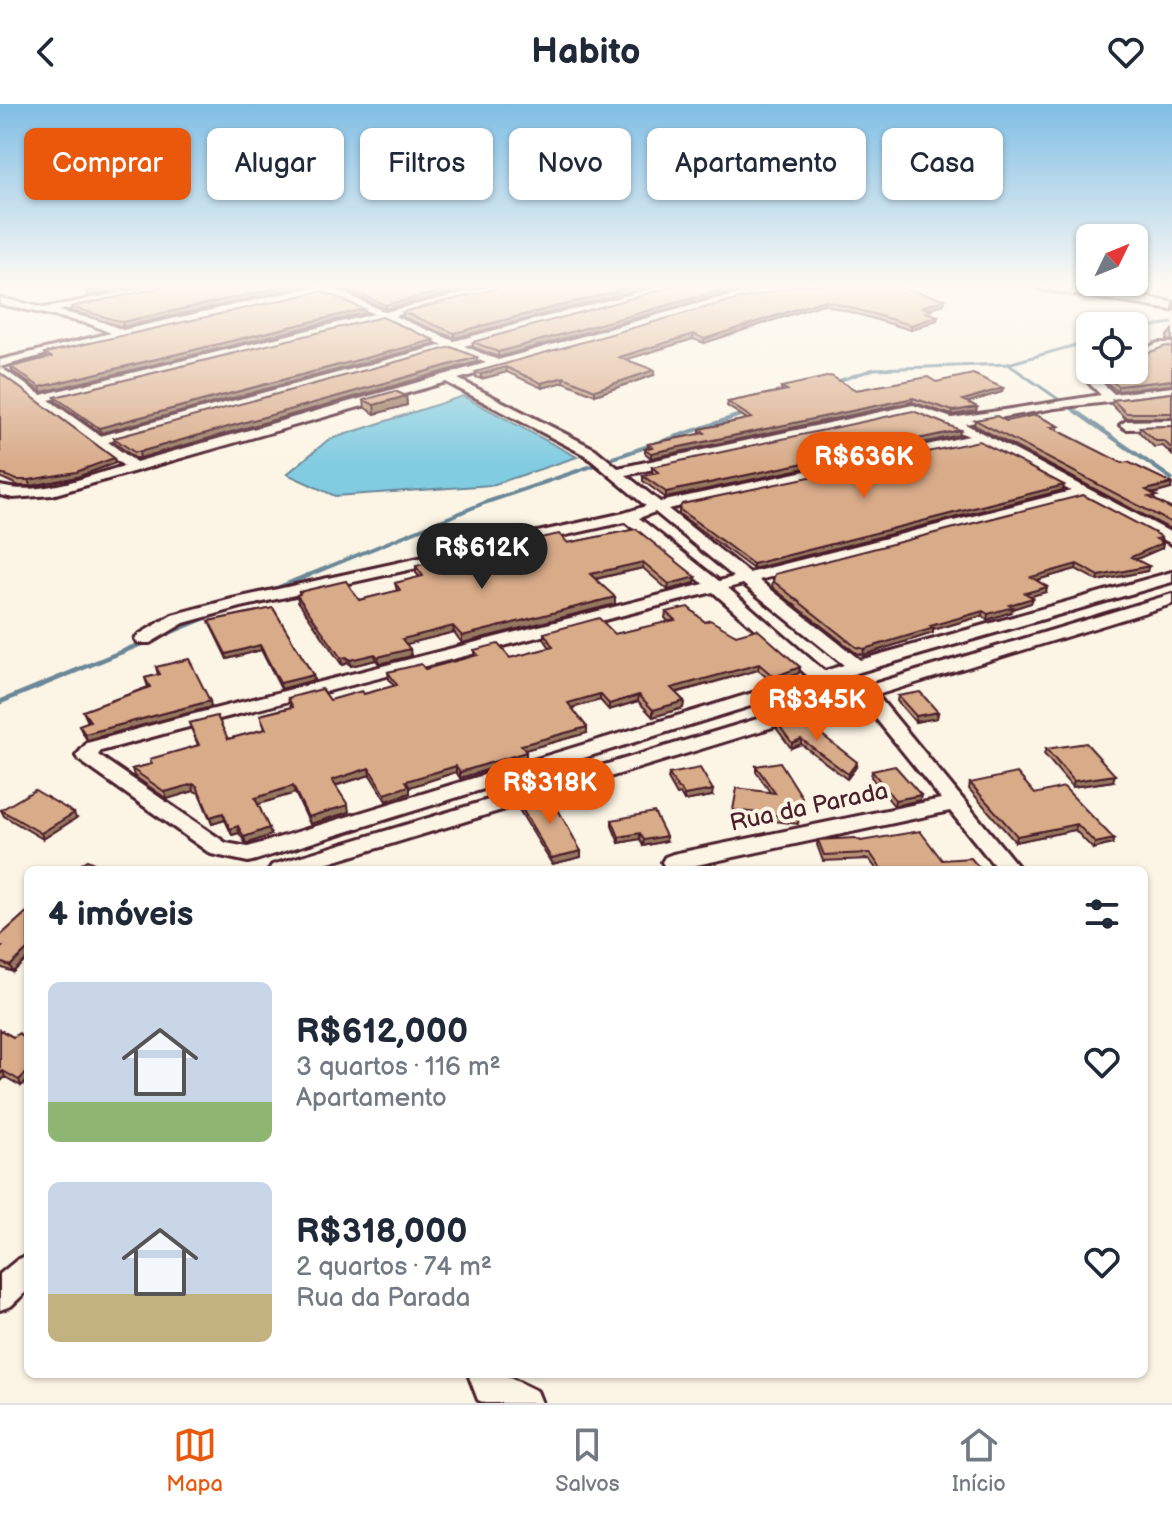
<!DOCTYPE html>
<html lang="pt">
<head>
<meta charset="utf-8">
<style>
	body { margin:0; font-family:"Balsamiq Sans",sans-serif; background:#f2f2f3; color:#1f2937; height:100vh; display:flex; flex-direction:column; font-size:30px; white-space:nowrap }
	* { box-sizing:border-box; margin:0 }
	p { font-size:26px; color:#747a83 }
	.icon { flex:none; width:44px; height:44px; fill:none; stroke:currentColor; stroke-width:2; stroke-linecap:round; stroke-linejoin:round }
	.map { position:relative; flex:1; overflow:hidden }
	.side { position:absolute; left:24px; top:762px; width:1124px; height:512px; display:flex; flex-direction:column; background:#fff; border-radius:12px; box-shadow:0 2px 6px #0004 }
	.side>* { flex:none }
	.hud { position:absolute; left:24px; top:24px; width:1124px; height:72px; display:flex; gap:16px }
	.needle { width:52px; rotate:47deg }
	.fabs { position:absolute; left:1076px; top:120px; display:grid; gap:16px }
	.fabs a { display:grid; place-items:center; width:72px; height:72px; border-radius:12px; background:#fff; box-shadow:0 2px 6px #0004; font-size:40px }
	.price { position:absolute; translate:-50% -68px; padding:0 18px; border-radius:28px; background:#ea580c; color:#fff; font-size:26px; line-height:52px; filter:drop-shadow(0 2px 4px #0008) }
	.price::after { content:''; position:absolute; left:50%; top:48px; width:24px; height:18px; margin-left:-12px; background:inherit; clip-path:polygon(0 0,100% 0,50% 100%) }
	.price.active { background:#222; color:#fff }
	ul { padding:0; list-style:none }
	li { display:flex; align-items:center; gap:24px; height:200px; padding:0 24px }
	li span { display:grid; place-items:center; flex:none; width:224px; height:160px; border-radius:12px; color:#555 }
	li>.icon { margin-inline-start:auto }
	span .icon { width:96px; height:96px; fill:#fffc; stroke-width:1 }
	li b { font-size:34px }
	h2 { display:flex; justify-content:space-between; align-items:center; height:96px; padding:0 24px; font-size:34px }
	.tag { padding:0 28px; border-radius:12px; background:#fff; box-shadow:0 2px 6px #0004; font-size:28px; line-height:72px }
	.tag.active { background:#ea580c; color:#fff }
	header { display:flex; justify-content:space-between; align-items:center; height:104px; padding:0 24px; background:#fff; font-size:36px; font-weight:700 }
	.dock { display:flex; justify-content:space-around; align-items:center; height:112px; border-top:2px solid #e0e1e3; background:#fff; font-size:22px; color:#747a83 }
	.dock a { display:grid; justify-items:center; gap:4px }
	.dock .active { color:#ea580c }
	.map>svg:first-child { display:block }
	.water { fill:#81cce1; stroke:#6b8798; stroke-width:2 }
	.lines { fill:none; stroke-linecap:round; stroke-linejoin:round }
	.stream-far2 { stroke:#6b8798; stroke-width:3 }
	.stream-far1 { stroke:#6b8798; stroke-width:4 }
	.stream { stroke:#6b8798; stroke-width:5 }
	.minor-casing { stroke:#4a1f2b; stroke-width:6 }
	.secondary-casing { stroke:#4a1f2b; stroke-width:6 }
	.minor { fill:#fcf5e5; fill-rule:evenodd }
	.secondary { fill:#fcf5e5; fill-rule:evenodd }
	.wall { fill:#ba9376; stroke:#4a1f2b; stroke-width:2 }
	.shaded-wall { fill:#977860; stroke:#4a1f2b; stroke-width:2 }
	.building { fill:#d8ab89; stroke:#4a1f2b; stroke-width:2 }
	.labels { text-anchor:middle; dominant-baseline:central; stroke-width:8; stroke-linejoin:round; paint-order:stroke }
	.street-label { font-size:24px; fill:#4a1f2b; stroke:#fcf5e5 }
</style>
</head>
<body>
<header><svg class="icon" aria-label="back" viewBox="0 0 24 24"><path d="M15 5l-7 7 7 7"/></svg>Habito<svg class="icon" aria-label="heart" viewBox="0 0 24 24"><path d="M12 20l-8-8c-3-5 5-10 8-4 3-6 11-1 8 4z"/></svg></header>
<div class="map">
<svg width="1172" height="1299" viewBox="0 0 1172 1299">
	<rect width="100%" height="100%" fill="#fcf5e5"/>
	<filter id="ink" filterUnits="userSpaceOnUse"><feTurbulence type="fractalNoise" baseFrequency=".0125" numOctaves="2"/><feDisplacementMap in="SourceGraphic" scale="16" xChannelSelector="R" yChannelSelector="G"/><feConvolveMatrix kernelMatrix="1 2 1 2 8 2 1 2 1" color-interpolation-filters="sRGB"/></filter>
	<g filter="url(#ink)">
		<path class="water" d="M463 292 577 353 492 381 335 392 287 370 328 336Z"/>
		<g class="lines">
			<path class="stream-far2" d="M1134 225 1172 219
				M1008 260 1078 309
				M832 279 874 265 1008 260 1090 237"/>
			<path class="stream-far1" d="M1075 307 1172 375
				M613 354 746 309
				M304 473 484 399 595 361"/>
			<path class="stream" d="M273 486 309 471
				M159 533 214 510
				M0 598 148 537"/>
			<defs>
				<path id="minor" d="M159 181H176L58 207 97 216 123 226 322 181H345L334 185 385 208 497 181H512L394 212 454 237 666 181H681L464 242 498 256 715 195 786 181H803L717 201 458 275 595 345 618 364 913 301 952 314 1101 291 1084 274 1098 266H1113L1098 275 1114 290 1172 283V291L1055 304 965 320 1172 429V440L1082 393 759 476 860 556 1172 468V478L863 567 256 756 248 758 211 750 79 656 76 652 87 639 167 617 704 480 625 418 241 503 184 519 150 539H138L135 535 138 531 172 511 232 495 624 409 646 402 585 351 446 278 52 391 13 394 0 391V382C41 392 84 373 124 362L0 272V263L41 291 374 210 323 188 51 249 0 263V256L111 229 90 220 0 200V194L44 204ZM383 214 443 241 100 332 49 296ZM452 245 486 259 136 358 108 338ZM912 309 969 332 660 398 626 371ZM979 338 1071 387 749 469 668 405ZM655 408 734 473 719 477 639 414ZM743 480 844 561 824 567 728 484ZM713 488 808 572 248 743 226 739 98 651 101 647 181 625Z
					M1158 239H1172V245L1164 244 1134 257V250Z
					M1172 316V324L1126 325 1120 321 1126 317Z
					M1172 490V500L877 591 1021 766H998L950 707 673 766 665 763 662 758 665 753 673 750 941 695 861 596 306 766H269L272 761Z
					M28 1151V1186L11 1202 0 1206V1170L17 1156Z
					M468 1270H502L537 1287 542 1299H485L478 1296Z"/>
				<path id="secondary" d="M1035 181H1065L1172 198V206L1042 185Z"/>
			</defs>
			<use href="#minor" class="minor-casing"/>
			<use href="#secondary" class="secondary-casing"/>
			<use href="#minor" class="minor"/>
			<use href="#secondary" class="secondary"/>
		</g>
		<path class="wall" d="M172 181 123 223 72 207 71 203Z
			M341 181H486L385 205 342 185Z
			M510 181 454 234 403 213V208Z
			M801 181 945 195 944 200 929 205 931 210 938 212 937 216 911 226 823 200 704 239 693 235 626 255 654 271 595 291 564 278 542 284 507 268 481 275 476 273V268Z
			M714 192 498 253 473 243V238Z
			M364 205 365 209 42 288 12 267 11 263 47 254 45 249Z
			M1172 226V237L1166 236 1167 232Z
			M434 240 101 329 56 297 55 293Z
			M477 253V258L140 354H135L115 339 114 334Z
			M1117 266H1134L1117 287 1103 276 1104 271 1120 268Z
			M0 269 114 354 115 359 77 373 31 382H19L0 373Z
			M936 278 1002 288 968 298 977 303 976 307 952 311 912 298 651 354 645 349V345L648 344V340L700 330V325L747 315 727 302 728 298 781 287V283L856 286Z
			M1172 289V314H1125L1112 301 1113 296Z
			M406 292 407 301 375 310 365 304 364 296Z
			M975 316 1006 317 1059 322 1057 326 1171 385 1153 390 1155 396 1172 405V426L974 321Z
			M1172 322V351L1163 342 1154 343 1139 328 1140 323Z
			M960 326 959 331 666 394 643 377V372L654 370 652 368V363Z
			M1063 386 753 465 679 410V405Z
			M636 425 695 479 668 486 643 464 596 475 615 500 462 539 454 528 406 540 411 552 379 560 376 556 351 562 348 559 342 561 298 497 297 491 299 490V488L359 496 397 487 395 479 420 473 416 469V462L568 439Z
			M1161 434 1160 438 1163 439 1162 444 1136 455 1147 467 1098 477 1076 465 1036 476 1047 483 1046 488 1030 492 1033 494 1031 499 1012 505 1011 508 987 516 982 512 933 526V529L863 551 856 549 772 483 773 477Z
			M273 504 313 571 314 576 281 585 261 546 227 555 211 522 209 517Z
			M666 508 705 518 736 531 800 563 799 569 773 579 758 566 676 589 684 597 683 604 653 613 638 597 609 606 600 596 572 604 587 629 525 646 526 654 460 674 456 668 410 683V689L386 697 370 671 335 682 349 708 310 720 295 689 258 700 271 731 246 740 239 729 232 731 225 716 212 720 199 689 194 687 167 695 134 672 132 665 152 660 198 641 189 619 228 635 265 625 260 611 291 603 288 594 330 596 364 590 394 582 389 575 388 568 425 565 474 552V546L510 554 550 544 544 535V529L615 530 669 518 665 514Z
			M156 563 211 603 87 636 81 626 79 621 88 618 83 607 148 583 145 574 158 571Z
			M898 592 938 608 937 614 915 618 897 597Z
			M778 620 856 663 847 675 801 640 791 644 777 625Z
			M1046 645 1113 677 1072 683 1044 650Z
			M756 662 802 693 798 720 732 712 733 706 770 688 756 668Z
			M872 667 920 696 894 702 871 673Z
			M669 670 712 692 684 697 680 690 677 691 668 675Z
			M970 679 1035 690 1112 740 1093 745 1075 726 1015 738 969 685Z
			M518 698 581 747V753L552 760 518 704Z
			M1 706 76 714 43 735 4 712Z
			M612 716 666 737 643 742 640 735 619 739 612 722Z
			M818 736 861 737 981 766H877L869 755 823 757 817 741Z
			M28 807V854L13 868 0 863V832Z
			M0 926 28 941V976L21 982 5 973 0 978Z"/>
		<path class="shaded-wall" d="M12 181H33L0 187V183Z
			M124 181H146L87 192 86 188Z
			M292 181H311L123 223 122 218Z
			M469 181H486L385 205V201Z
			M640 181H656L454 234V229Z
			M752 181H773L714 192 498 253V248L715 188Z
			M945 195 944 200 922 207V203Z
			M824 196 823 200 704 239V235Z
			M364 205 365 209 42 288 40 283Z
			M938 212 937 216 911 226V221Z
			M694 230 693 235 619 258V253Z
			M434 236V240L101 329 99 324Z
			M477 253V258L140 354 139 348Z
			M506 263 507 268 481 275V270Z
			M654 266V271L595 291V286Z
			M564 273V278L542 284 541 279Z
			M1172 276V281L1117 287 1118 282Z
			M1003 284 1002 288 963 300V296Z
			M406 292 407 301 375 310 374 301Z
			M913 294 912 298 651 354V349Z
			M977 303 976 307 952 311 953 307Z
			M960 326 959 331 666 394V388Z
			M114 354 115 359 77 373 31 382 29 376Z
			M1172 380 1171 385 1144 392 1146 386Z
			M1064 381 1063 386 753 465V460Z
			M1163 439 1162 444 1130 458 1131 453Z
			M643 458V464L590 476V470Z
			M1077 460 1076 465 1030 478 1031 473Z
			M1149 462 1147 467 1098 477 1099 472Z
			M696 473 695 479 668 486 669 480Z
			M1047 483 1046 488 1024 494 1025 489Z
			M615 493V500L462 539V532Z
			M1033 494 1031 499 1012 505 1011 508 987 516 988 510 1009 501Z
			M983 507 982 512 933 526V529L863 551 864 545 930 522Z
			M453 522 454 528 403 541 402 535Z
			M260 541 261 546 227 555 226 550Z
			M410 545 411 552 379 560 378 553Z
			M375 550 376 556 351 562 350 556Z
			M347 553 348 559 342 561 341 554Z
			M759 560 758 566 670 590 671 584Z
			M800 563 799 569 773 579 774 573Z
			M313 571 314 576 281 585 280 579Z
			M600 590V596L568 605V599Z
			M639 591 638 597 609 606V600Z
			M210 597 211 603 87 636 85 630Z
			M684 597 683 604 653 613V606Z
			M938 608 937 614 915 618 916 612Z
			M587 623V629L521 647V641Z
			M801 635V640L791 644 792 639Z
			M526 648V654L460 674V668Z
			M857 658 856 663 847 675 848 670Z
			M456 662V668L410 683V689L386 697 385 690 406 677Z
			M369 664 370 671 333 682 332 676Z
			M1115 671 1113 677 1072 683 1074 677Z
			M193 680 194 687 167 695 165 688Z
			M293 682 295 689 256 701 255 694Z
			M713 686 712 692 684 697V691Z
			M921 691 920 696 894 702 895 696Z
			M348 701 349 708 310 720 308 713Z
			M74 709 76 714 43 735 41 729Z
			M223 709 225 716 212 720 210 713Z
			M1077 720 1075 726 1015 738 1017 732Z
			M238 722 239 729 232 731 230 725Z
			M269 724 271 731 246 740 244 733Z
			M640 729V735L619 739V733Z
			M666 732V737L643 742 644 736Z
			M1114 735 1112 740 1093 745 1095 739Z
			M581 747V753L552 760 551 754Z
			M28 845V854L13 868 10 862Z
			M3 967 5 973 0 978V970Z
			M28 967V976L21 982 19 976Z"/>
		<path class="building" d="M84 181H124L86 188Z
			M172 181H292L122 218 71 203Z
			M341 181H469L385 201Z
			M510 181H640L454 229 403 208Z
			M679 181H752L715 188 498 248 473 238Z
			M801 181H888L945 195 922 203 932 206 926 208 938 212 911 221 824 196 704 235 694 230 619 253 654 266 595 286 564 273 541 279 506 263 481 270 476 268 718 200Z
			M322 187 364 205 40 283 11 263 51 253 45 249Z
			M382 213 434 236 99 324 55 293Z
			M1166 242 1172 243V276L1118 282 1104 271 1125 267 1124 266H1134V254Z
			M451 243 477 253 139 348H134L114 334Z
			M0 269 114 354 76 368 29 376H17L0 369Z
			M973 270 1003 284 963 296 977 303 953 307 913 294 651 349 645 345 652 343 648 340 705 329 700 325 752 314 728 298 787 286 781 283 831 272 856 286 928 273 936 278Z
			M395 287 406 292 374 301 364 296Z
			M1172 289V309H1126L1113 296Z
			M913 307 960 326 666 388 643 372 659 369 652 363Z
			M1036 311 1059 322 1051 323 1122 359 1128 358 1172 379 1146 386 1157 392 1149 393 1172 405V419L975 316 997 312 1006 317Z
			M1172 322V345L1164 337H1156L1140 323Z
			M979 337 1064 381 753 460 679 405 682 400Z
			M1083 391 1159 431 1161 434 1156 435 1163 439 1131 453 1149 462 1099 472 1077 460 1031 473 1047 483 1025 489 1033 494 1009 501 1013 503 988 510 983 507 930 522 934 524 864 545 856 543 773 477 775 470Z
			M636 425 696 473 669 480 643 458 590 470 615 493 462 532 453 522 402 535 410 545 378 553 375 550 350 556 347 553 341 554 297 491 300 490 299 488 346 477 359 496 400 486 395 479 423 472 416 462 442 455 559 430 568 439Z
			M688 503 705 518 710 516 736 531 757 525 800 563 774 573 759 560 671 584 684 597 653 606 639 591 609 600 600 590 568 599 587 623 521 641 526 648 460 668 456 662 406 677 409 682 385 690 369 664 332 676 348 701 308 713 293 682 255 694 269 724 244 733 238 722 230 725 223 709 210 713 197 682 193 680 165 688 132 665 152 660 150 655 199 641 189 619 217 612 228 635 266 625 260 611 293 603 288 594 322 585 330 596 362 587 364 590 397 581 388 568 421 560 425 565 478 551 474 546 498 540 510 554 553 543 544 529 599 514 615 530 675 516 666 508Z
			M273 504 313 571 280 579 260 541 226 550 209 517Z
			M189 555 210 597 85 630 79 621 90 617 83 607 150 583 145 574 160 570 156 563Z
			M920 588 938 608 916 612 898 592Z
			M799 613 857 658 848 670 801 635 792 639 778 620Z
			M1086 639 1115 671 1074 677 1046 645Z
			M780 658 802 693 799 714 733 706 737 684 775 689 756 662Z
			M895 662 921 691 895 696 872 667Z
			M700 664 713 686 684 691 681 685H678L669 670Z
			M1017 669 1035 690 1064 683 1114 735 1095 739 1077 720 1017 732 970 679Z
			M35 686 74 709 41 729 1 706Z
			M549 689 581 747 551 754 518 698Z
			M654 708 666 732 644 736 640 729 619 733 612 716Z
			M920 727 942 756 971 754 981 766H950L948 764 937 766H882L870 749 824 751 818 736 855 734 861 737Z
			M87 756 109 766H74Z
			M28 807V845L10 862 0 858V845L2 843H0V832Z
			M0 926 13 933 19 929 28 941V967L19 976 3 967 0 970Z"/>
	</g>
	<linearGradient id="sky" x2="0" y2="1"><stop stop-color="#7fbee5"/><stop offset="0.5" stop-color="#fefaf3"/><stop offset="1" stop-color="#fefaf3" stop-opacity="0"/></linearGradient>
	<rect width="1172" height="362" fill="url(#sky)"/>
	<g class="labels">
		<g class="street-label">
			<text transform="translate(809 703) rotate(-12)">Rua da Parada</text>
		</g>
	</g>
</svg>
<div class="fabs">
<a><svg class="needle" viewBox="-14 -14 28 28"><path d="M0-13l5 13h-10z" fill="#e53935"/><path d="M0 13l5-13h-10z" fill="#747a83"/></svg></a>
<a><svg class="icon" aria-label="locate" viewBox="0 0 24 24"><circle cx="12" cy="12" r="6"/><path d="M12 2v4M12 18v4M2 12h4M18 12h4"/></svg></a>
</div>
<b class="price" style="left:864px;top:396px">R$636K</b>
<b class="price active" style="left:482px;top:487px">R$612K</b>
<b class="price" style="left:817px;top:639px">R$345K</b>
<b class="price" style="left:550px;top:722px">R$318K</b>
<div class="hud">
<a class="tag active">Comprar</a>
<a class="tag">Alugar</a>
<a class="tag">Filtros</a>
<a class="tag">Novo</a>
<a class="tag">Apartamento</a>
<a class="tag">Casa</a>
</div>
<section class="side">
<h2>4 imóveis<svg class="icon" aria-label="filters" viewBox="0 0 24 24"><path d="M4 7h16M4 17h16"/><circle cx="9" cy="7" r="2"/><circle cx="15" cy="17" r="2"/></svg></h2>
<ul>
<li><span style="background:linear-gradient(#c9d6e8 75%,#8fb573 0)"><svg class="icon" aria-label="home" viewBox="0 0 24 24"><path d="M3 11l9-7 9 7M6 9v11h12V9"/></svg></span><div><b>R$612,000</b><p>3 quartos · 116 m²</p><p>Apartamento</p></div><svg class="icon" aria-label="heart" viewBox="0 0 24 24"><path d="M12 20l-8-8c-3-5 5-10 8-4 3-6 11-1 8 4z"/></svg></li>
<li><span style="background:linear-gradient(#c9d6e8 70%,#c2b280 0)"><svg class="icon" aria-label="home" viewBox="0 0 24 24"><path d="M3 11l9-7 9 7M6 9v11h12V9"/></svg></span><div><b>R$318,000</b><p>2 quartos · 74 m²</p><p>Rua da Parada</p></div><svg class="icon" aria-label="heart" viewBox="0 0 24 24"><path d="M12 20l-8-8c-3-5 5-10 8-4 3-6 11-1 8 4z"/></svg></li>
</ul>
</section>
</div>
<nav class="dock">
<a class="active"><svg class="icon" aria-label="map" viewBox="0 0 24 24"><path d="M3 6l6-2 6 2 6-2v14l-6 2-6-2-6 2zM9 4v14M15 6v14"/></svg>Mapa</a>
<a><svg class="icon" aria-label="saved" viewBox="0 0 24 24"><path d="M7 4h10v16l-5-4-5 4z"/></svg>Salvos</a>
<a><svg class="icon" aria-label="home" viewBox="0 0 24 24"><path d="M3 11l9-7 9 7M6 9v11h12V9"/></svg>Início</a>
</nav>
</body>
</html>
